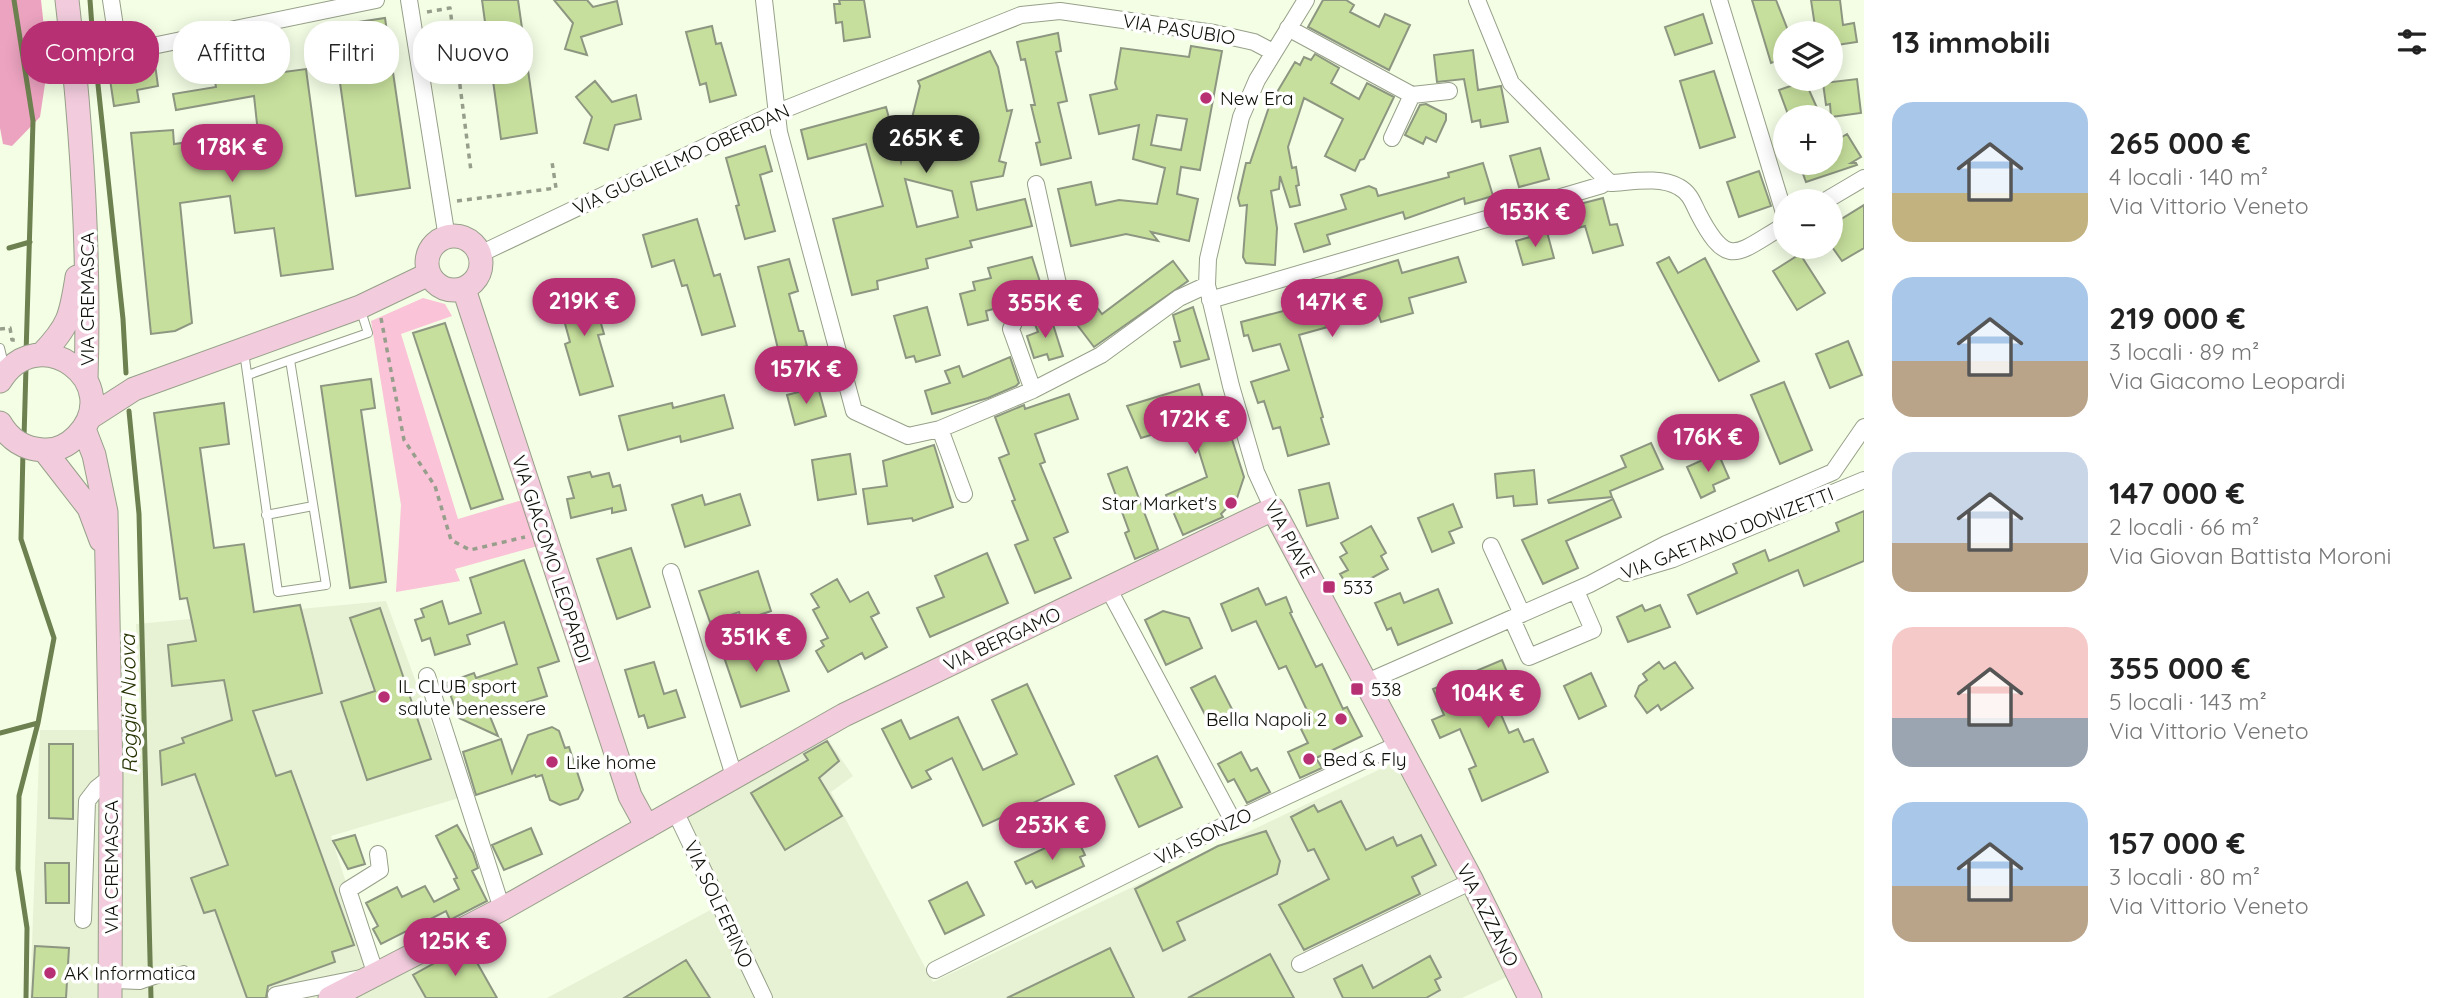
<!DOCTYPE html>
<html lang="it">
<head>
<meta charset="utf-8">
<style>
	body { margin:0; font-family:Quicksand,sans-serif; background:#f6f6f6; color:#222; height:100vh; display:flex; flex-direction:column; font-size:26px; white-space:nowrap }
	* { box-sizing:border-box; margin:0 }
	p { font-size:23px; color:#767676 }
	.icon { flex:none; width:38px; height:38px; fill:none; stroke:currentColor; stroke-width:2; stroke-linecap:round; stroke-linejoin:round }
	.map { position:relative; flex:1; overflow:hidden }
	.drawer { display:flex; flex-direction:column; background:#fff; width:595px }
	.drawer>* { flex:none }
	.hud { position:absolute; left:21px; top:21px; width:665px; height:63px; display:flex; gap:14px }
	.tools { position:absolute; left:1773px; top:21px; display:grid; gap:14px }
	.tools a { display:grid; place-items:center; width:70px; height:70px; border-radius:50%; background:#fff; box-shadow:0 4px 18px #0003; font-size:35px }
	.price { position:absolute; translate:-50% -60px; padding:0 16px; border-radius:24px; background:#b73073; color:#fff; font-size:23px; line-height:46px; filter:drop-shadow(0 2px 4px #0008) }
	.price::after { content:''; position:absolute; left:50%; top:42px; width:21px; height:16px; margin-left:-10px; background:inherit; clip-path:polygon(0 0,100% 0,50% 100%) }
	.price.selected { background:#222; color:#fff }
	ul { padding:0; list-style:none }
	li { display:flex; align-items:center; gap:21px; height:175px; padding:0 28px }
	li span { display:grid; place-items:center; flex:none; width:196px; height:140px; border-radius:21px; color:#555 }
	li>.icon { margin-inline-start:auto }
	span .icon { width:84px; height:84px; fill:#fffc; stroke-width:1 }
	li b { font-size:30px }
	h2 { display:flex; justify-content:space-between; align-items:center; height:84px; padding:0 28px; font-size:30px }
	.pill { padding:0 24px; border-radius:28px; background:#fff; box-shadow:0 4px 18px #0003; font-size:24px; line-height:63px }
	.pill.selected { background:#b73073; color:#fff }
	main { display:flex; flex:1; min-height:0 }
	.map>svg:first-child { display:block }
	.built { fill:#e7f2d4 }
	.green { fill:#fac3d7 }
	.forest { fill:#eca3c0 }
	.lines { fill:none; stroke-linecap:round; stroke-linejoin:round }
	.stream { stroke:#6d804f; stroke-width:5 }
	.building { fill:#c6df9c; stroke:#8d9680; stroke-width:2; fill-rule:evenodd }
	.lane-casing { stroke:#97a089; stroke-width:10 }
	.street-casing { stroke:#97a089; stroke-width:18 }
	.secondary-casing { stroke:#97a089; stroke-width:25 }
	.path { stroke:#979f8c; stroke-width:3.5; stroke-dasharray:5 5; stroke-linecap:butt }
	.lane { stroke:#fff; stroke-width:8 }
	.street { stroke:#fff; stroke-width:16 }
	.secondary { stroke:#f2ccdd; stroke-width:23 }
	.poi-dot { fill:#b73073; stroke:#fff; stroke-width:2.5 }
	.labels { text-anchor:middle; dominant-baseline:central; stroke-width:7; stroke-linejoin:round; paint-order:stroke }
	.street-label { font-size:19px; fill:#0e1109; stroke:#fff }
	.poi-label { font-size:19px; fill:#0e1109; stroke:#fff; text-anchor:start }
	.water-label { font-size:21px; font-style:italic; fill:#253301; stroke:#fff }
</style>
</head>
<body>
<main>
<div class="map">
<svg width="1864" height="998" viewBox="0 0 1864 998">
	<rect width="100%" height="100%" fill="#f4fee5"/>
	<path class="built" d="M386 601 459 798 331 836 376 975 458 927 498 998H30L40 730H141L136 624Z
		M822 731 853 776 831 792 933 982 1393 763 1439 838 1515 973 1462 998H547L714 908 666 812Z"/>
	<path class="green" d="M423 298 445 304 452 316 401 334 458 519 522 500 538 546 455 569 460 581 396 592 401 505 371 321Z"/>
	<path class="forest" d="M0 0H41L48 64 40 117 12 146 3 144 0 128Z"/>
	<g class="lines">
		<path class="stream" d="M14 0 33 121 26 354
			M90 0 92 27
			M96 66 123 319 126 373
			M9 248 30 242
			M129 411 139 514 151 998
			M24 438 26 367
			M23 451 21 539 54 638 38 723 19 796 18 869 27 928 26 998
			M0 733 38 723"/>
	</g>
	<path class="building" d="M482 0H518L537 133 501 139Z
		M554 0H587L593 7 617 1 622 24 581 37 587 55 565 49 573 23Z
		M839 0H864L870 37 844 41 842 22 836 23 834 4H840Z
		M1323 0H1346L1354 5 1350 12 1379 27 1385 14 1410 25 1389 70 1308 27Z
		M1752 0H1776L1789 33H1785V58L1771 63Z
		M1811 0H1840L1843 25 1854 23 1857 42 1830 46V33H1816Z
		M1703 14 1712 43 1675 55 1665 27Z
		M385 18 410 188 356 196 332 26Z
		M712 26 716 44 721 43 736 95 710 102 706 83 700 85 686 32Z
		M1058 33 1061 51 1056 52 1067 101 1058 103 1071 158 1041 165 1036 143 1040 142 1031 105H1035L1025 59 1021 60 1017 42Z
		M226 42 232 79 306 69 333 269 281 276 274 228 235 233 230 196 180 203 192 323 175 331 151 334 131 133 173 130 174 144 258 133 254 96 176 110 173 94 216 87 208 45Z
		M1191 46 1222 51 1200 170 1181 167 1177 194 1198 199 1189 241 1151 232 1158 241 1126 234 1071 246 1058 189 1091 182 1096 205 1119 200 1157 204 1165 168 1133 159 1139 125 1099 134 1090 95 1117 89 1115 83 1121 48 1189 57ZM1157 115 1187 119 1181 150 1151 145Z
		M1473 50 1478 90 1501 86 1508 122 1481 127 1480 120 1472 122 1464 79 1437 82 1434 55Z
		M990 51 998 67 1007 111 1012 110 999 161 1006 163 1003 176 971 182 977 210 1025 199 1032 226 970 241 972 247 926 259 928 268 877 281 878 289 852 295 833 219 883 206 866 144 808 159 801 130 886 107 901 162 920 86 918 81ZM905 179 952 191 958 217 917 227Z
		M1315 54 1339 68 1331 83 1359 99 1367 83 1394 97 1364 159 1360 160 1355 171 1325 156 1343 119 1304 98 1288 147 1292 168 1296 167 1299 185 1296 186 1300 205 1290 207 1280 176 1279 189 1271 191 1277 228 1275 265 1246 263 1243 257 1247 205 1240 206 1238 198 1246 163H1250L1270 104 1295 62 1300 65 1304 57 1311 60Z
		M154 57 158 86 137 90 139 102 114 106 108 66Z
		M1714 71 1735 137 1700 148 1680 81Z
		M1857 79 1861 113 1831 117 1830 104 1826 105 1823 83Z
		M595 81 612 102 636 95 641 119 615 125 608 150 584 143 592 117 576 97Z
		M1805 81 1817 108 1789 117 1779 90Z
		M1426 104 1446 114V120L1436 142 1426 137 1423 144 1405 135 1420 105Z
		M1847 134 1861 157 1851 163H1856L1857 165 1806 182 1799 163H1830V144Z
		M765 146 772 171 760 175 775 231 745 239 736 206 739 205 726 158Z
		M1540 148 1549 179 1519 187 1510 156Z
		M1483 163 1493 196 1465 204 1464 198 1405 219 1403 212 1327 235 1330 244 1304 252 1295 224 1346 209 1341 195 1369 186 1376 189 1378 196 1449 177 1448 173Z
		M1759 171 1771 206 1739 217 1727 182Z
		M1603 198 1610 225 1617 224 1623 245 1593 253 1585 226 1578 228 1572 206Z
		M1864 205V248L1842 261 1830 244V226Z
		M697 219 714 276 720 274 735 326 702 335 687 285 682 286 674 260 652 267 643 235Z
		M1547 232 1554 258 1523 265 1516 241Z
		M1800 254 1825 293 1797 310 1773 271Z
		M1032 257 1042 288 995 299 997 308 986 311 988 320 968 325 960 294 975 290 973 282 991 278 988 268Z
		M1458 257 1466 282 1409 298 1413 313 1381 322 1378 313 1299 335 1323 417 1321 418 1329 444 1288 456 1280 427 1273 429 1264 401 1258 403 1251 382 1289 370 1280 344 1253 351 1248 335 1244 336 1241 322 1329 299 1324 283 1365 270 1398 260 1402 273Z
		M1669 257 1678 273 1705 258 1759 361 1719 381 1657 263Z
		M789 259 798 291 789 294 799 331H803L807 346 779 353 758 267Z
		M1173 261 1188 281 1094 347 1072 318 1093 302 1102 314Z
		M589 282 604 334 598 335 613 386 580 395 565 344 570 342 556 291Z
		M927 307 940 355 916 362 914 356 906 358 894 316Z
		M1193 307 1209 359 1181 367 1174 342 1180 341 1173 315Z
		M1050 315 1063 356 1049 360 1047 354 1034 358 1027 336 1038 332 1034 322Z
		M445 323 503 499 471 509 413 333Z
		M1848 341 1862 375 1830 388 1816 354Z
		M1010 357 1019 383 1016 386 988 398 932 414 925 391 950 383 945 371 959 366 963 377Z
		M371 379 375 408 361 410 386 582 350 588 321 386Z
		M1784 382 1812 450 1780 464 1751 395Z
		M1199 384 1214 435 1229 430 1244 477 1237 498 1221 514 1223 517 1183 535 1166 495 1207 477 1190 423 1141 438 1127 406Z
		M818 387 826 416 795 425 787 395Z
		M1069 394 1078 419 1035 434 1045 462 1040 464 1068 532 1054 538 1071 578 1035 593 1015 545 1028 540 1012 501 1015 500 999 458 1009 454 995 417 1024 405 1025 409Z
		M724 395 733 428 681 442 680 436 628 450 619 416 672 403 673 408Z
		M224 403 229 444 200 448 214 548 244 544 254 612 300 605 322 693 253 711 276 776 291 771 354 945 332 952 335 962 268 986 266 998H247L215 910 204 913 191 878 228 865 195 774 162 785 160 751 184 743 182 738 232 720 224 680 172 686 168 645 196 641 187 598 180 599 154 413Z
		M1651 443 1663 469 1610 491 1612 497 1549 503 1548 500 1626 467 1621 456Z
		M934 445 953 507 913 521 912 518 868 524 863 489 887 486 883 461Z
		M1718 453 1729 478 1713 485 1715 491 1701 498 1687 467Z
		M850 454 856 494 818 500 812 460Z
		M1127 467 1158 549 1135 559 1125 533 1129 531 1108 474Z
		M1534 470 1537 504 1514 506 1513 496 1497 498 1495 474Z
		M590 472 592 477 609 473 613 487 620 485 626 510 612 513V508L571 518 567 499 574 498 568 477Z
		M1329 483 1338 518 1307 526 1299 490Z
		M740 494 750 525 685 547 672 505 702 495 705 505Z
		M1613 499 1621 517 1566 541 1578 568 1543 584 1522 540Z
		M1453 504 1462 527 1449 532 1454 543 1432 552 1418 518Z
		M1864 511V561L1804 586 1798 570 1697 614 1688 595 1737 573 1733 564 1765 550 1769 561 1839 531 1836 523Z
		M1371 526 1386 553 1381 556 1388 569 1350 590 1340 574 1348 570 1340 557 1347 553 1341 543Z
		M631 548 650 607 617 619 597 559Z
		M987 553 1008 603 930 637 917 608 944 597 935 576Z
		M524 560 559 661 538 668 547 696 489 714 498 736 459 718 446 683 474 673 476 678 517 664 504 622 467 635 470 644 435 655 430 638 422 641 415 620 424 617 421 609 442 601 449 624 481 613 470 578Z
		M758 571 771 611 742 621 739 612 710 622 699 591Z
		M837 579 850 602 868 592 879 613 871 617 887 647 865 659 862 653 828 672 816 651 824 646 821 641 828 638 813 610 819 607 811 594Z
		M1258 588 1266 605 1286 597 1292 612 1290 613 1316 667 1322 664 1343 709 1347 707 1362 736 1316 758 1322 768 1300 778 1288 752 1308 743 1301 729 1313 723 1286 666 1279 669 1256 621 1232 631 1221 604Z
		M1438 589 1452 623 1398 645 1391 628 1387 630 1375 603 1400 593 1404 603Z
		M1642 605 1645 611 1660 605 1670 627 1628 642 1617 617Z
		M380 608 431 759 367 780 341 702 375 691 350 618Z
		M1163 611 1189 618 1202 648 1166 665 1145 620Z
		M771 641 789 691 741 707 724 657Z
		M1502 660 1516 694 1496 703 1509 733 1518 729 1524 742 1533 739 1548 772 1482 801 1469 769 1476 766 1460 729 1440 738 1432 720 1444 715 1433 689Z
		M654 662 664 694 676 690 685 717 648 728 644 715 639 717 625 670Z
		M1659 662 1664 669 1675 662 1693 688 1661 710 1658 705 1647 713 1635 696 1639 686 1647 680 1643 674Z
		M1591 673 1606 706 1579 719 1564 686Z
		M1215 676 1234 713 1211 726 1191 688Z
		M1027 684 1074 784 983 826 952 758 926 771 931 779 912 788 882 729 901 720 910 739 958 717 983 770 1017 754 992 700Z
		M552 727 559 731 565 748 569 747 583 790 578 799 560 805 550 800 542 775 536 777 535 775 476 795 463 752 501 739 512 773 528 735Z
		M827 741 839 761 819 778 842 816 785 850 751 793 808 760 804 754Z
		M49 744H73V819L49 818Z
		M1241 752 1251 771 1257 768 1270 792 1247 803 1234 779 1228 782 1218 764Z
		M1157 756 1182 807 1139 827 1115 776Z
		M1341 801 1366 850 1393 837 1397 846 1421 835 1436 865 1412 877 1420 894 1304 950 1279 905 1329 879 1314 849 1308 851 1291 817 1314 805 1318 812Z
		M457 825 473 853 478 868 472 871 487 901 450 920 446 911 381 944 373 929 378 926 366 903 397 887 402 897 425 886 434 902 459 889 454 879 457 878 436 836Z
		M531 828 542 854 504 870 492 845Z
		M1266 831 1280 861 1277 874 1177 922 1185 940 1163 951 1135 889 1218 846Z
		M1075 834 1085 855 1080 857 1084 866 1036 888 1032 881 1026 884 1015 862Z
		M355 835 365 864 348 869 333 841Z
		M45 863H69V903H46Z
		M967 882 984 915 945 934 929 901Z
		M467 945 497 998H426L413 975Z
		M35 946 69 948 66 998H32Z
		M1110 948 1134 998H1007Z
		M1270 954 1294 998H1188Z
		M1430 956 1441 977 1435 980 1440 990 1426 998H1343L1334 979 1362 965 1373 988Z
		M686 960 710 998H624Z"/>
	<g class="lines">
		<defs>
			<path id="lane" d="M0 348 5 369
				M244 352 278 592 326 585 290 360 368 333 361 311
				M248 375 290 360
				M266 515 313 506
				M113 984 140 985 184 970"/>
			<path id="street" d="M111 0 119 53
				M409 0 447 238
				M764 0 779 132 854 411 908 436 940 429 1033 390 1101 355 1179 298 1207 285
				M1477 0 1511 83 1610 183C1631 182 1660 176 1679 187 1690 193 1693 203 1698 213 1728 271 1737 253 1785 225
				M1719 0 1785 216
				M1288 28 1412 95
				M104 56 376 0
				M1392 138 1412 95 1449 91
				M1825 201 1864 178
				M480 254 778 112 1021 15 1060 11 1214 33 1254 42 1273 52
				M1210 300 1602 185
				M1033 390 1011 329 1016 318 1053 302 1060 293 1036 184
				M940 429 964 494
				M1273 509 1256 472 1231 386 1207 285 1208 259 1241 117 1257 80 1306 0
				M1491 546 1522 614
				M671 572 734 776
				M1626 573 1673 559 1864 480
				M1108 588 1233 821
				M1512 619 1529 657 1593 630 1576 591
				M427 676 502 909
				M1367 682 1590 584 1666 544 1833 472 1864 427
				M675 811 764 998
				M83 920 87 801 97 788 111 777
				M1300 964 1472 881
				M935 970 1233 821 1399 744
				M276 995 376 975 348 890 380 870 378 854"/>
			<path id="secondary" d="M67 0C82 128 90 251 86 380
				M427 263a27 27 0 1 1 54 0a27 27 0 1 1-54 0Z
				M464 289 630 796 647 827
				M42 354C69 326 71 316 77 277
				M0 381C39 317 127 384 77 436 68 445 56 451 43 450 24 449 9 439 0 423
				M89 418 134 389 360 307 429 274
				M84 429 94 455 106 512 111 777 110 998
				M44 450 89 508 101 540
				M330 998 502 909 844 715 1273 509 1472 881 1530 998"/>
		</defs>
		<use href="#lane" class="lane-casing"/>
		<use href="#street" class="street-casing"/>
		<use href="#secondary" class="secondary-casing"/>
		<path class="path" d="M427 12 450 8 471 171
			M457 201 556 188 552 162
			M381 318 404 440 435 486 451 540 470 550 525 537
			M0 329 10 328 12 340H16"/>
		<use href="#lane" class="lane"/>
		<use href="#street" class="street"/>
		<use href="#secondary" class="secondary"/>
	</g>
	<g class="poi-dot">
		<circle cx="1206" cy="98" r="7"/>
		<circle cx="1231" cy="503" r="7"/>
		<rect x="1322" y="580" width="14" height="14" rx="3.5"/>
		<rect x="1350" y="682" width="14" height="14" rx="3.5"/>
		<circle cx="384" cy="697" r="7"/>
		<circle cx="1341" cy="719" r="7"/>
		<circle cx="1309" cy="759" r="7"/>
		<circle cx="552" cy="762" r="7"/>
		<circle cx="50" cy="973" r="7"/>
	</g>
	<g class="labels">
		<g class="street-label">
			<text transform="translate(1179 29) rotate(9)">VIA PASUBIO</text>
			<text transform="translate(681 159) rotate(-25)">VIA GUGLIELMO OBERDAN</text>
			<text transform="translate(87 299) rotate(-90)">VIA CREMASCA</text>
			<text transform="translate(1727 533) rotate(-21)">VIA GAETANO DONIZETTI</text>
			<text transform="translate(1290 539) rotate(62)">VIA PIAVE</text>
			<text transform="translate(552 559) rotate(72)">VIA GIACOMO LEOPARDI</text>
			<text transform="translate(1002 639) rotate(-25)">VIA BERGAMO</text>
			<text transform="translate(1203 836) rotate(-26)">VIA ISONZO</text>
			<text transform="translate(111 867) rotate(-90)">VIA CREMASCA</text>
			<text transform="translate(719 904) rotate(65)">VIA SOLFERINO</text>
			<text transform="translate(1488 915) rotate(63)">VIA AZZANO</text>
		</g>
		<g class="poi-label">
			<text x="1220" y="98">New Era</text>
			<text x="1217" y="503" text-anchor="end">Star Market's</text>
			<text x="1343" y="587">533</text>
			<text x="398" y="686">IL CLUB sport<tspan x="398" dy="22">salute benessere</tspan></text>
			<text x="1371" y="689">538</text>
			<text x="1327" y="719" text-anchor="end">Bella Napoli 2</text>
			<text x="1323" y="759">Bed &amp; Fly</text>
			<text x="566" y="762">Like home</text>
			<text x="64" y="973">AK Informatica</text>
		</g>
		<g class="water-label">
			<text transform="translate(128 704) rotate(-91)">Roggia Nuova</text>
		</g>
	</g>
</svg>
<div class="tools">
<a><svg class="icon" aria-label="layers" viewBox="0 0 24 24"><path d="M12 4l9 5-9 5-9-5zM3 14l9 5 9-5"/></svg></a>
<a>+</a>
<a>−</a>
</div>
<b class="price selected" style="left:926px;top:175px">265K €</b>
<b class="price" style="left:232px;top:184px">178K €</b>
<b class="price" style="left:1535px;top:249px">153K €</b>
<b class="price" style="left:584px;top:338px">219K €</b>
<b class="price" style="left:1332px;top:339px">147K €</b>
<b class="price" style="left:1045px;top:340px">355K €</b>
<b class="price" style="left:806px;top:406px">157K €</b>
<b class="price" style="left:1195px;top:456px">172K €</b>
<b class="price" style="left:1708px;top:474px">176K €</b>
<b class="price" style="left:756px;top:674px">351K €</b>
<b class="price" style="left:1488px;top:730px">104K €</b>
<b class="price" style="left:1052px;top:862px">253K €</b>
<b class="price" style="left:455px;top:978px">125K €</b>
<div class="hud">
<a class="pill selected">Compra</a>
<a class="pill">Affitta</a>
<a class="pill">Filtri</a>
<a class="pill">Nuovo</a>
</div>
</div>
<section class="drawer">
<h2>13 immobili<svg class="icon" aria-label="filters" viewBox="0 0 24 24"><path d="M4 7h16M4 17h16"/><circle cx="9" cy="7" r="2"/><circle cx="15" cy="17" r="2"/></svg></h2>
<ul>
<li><span style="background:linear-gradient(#a9c7e8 65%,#c2b280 0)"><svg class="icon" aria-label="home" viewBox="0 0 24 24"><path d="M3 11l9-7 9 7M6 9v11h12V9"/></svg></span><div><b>265 000 €</b><p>4 locali · 140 m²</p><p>Via Vittorio Veneto</p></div></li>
<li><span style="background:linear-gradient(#a9c7e8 60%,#b9a48a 0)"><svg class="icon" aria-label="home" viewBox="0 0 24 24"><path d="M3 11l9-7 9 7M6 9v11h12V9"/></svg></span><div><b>219 000 €</b><p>3 locali · 89 m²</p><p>Via Giacomo Leopardi</p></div></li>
<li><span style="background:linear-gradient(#c9d6e8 65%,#b9a48a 0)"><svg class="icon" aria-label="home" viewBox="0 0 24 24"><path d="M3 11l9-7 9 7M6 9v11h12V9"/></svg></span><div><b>147 000 €</b><p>2 locali · 66 m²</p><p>Via Giovan Battista Moroni</p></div></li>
<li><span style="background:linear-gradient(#f6c9c9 65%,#9aa5b1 0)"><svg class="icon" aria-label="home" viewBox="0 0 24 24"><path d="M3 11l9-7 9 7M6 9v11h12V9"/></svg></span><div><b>355 000 €</b><p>5 locali · 143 m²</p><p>Via Vittorio Veneto</p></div></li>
<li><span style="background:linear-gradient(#a9c7e8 60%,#b9a48a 0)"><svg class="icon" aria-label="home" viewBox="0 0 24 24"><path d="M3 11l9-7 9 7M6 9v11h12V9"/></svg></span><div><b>157 000 €</b><p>3 locali · 80 m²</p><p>Via Vittorio Veneto</p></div></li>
</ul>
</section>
</main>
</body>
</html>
